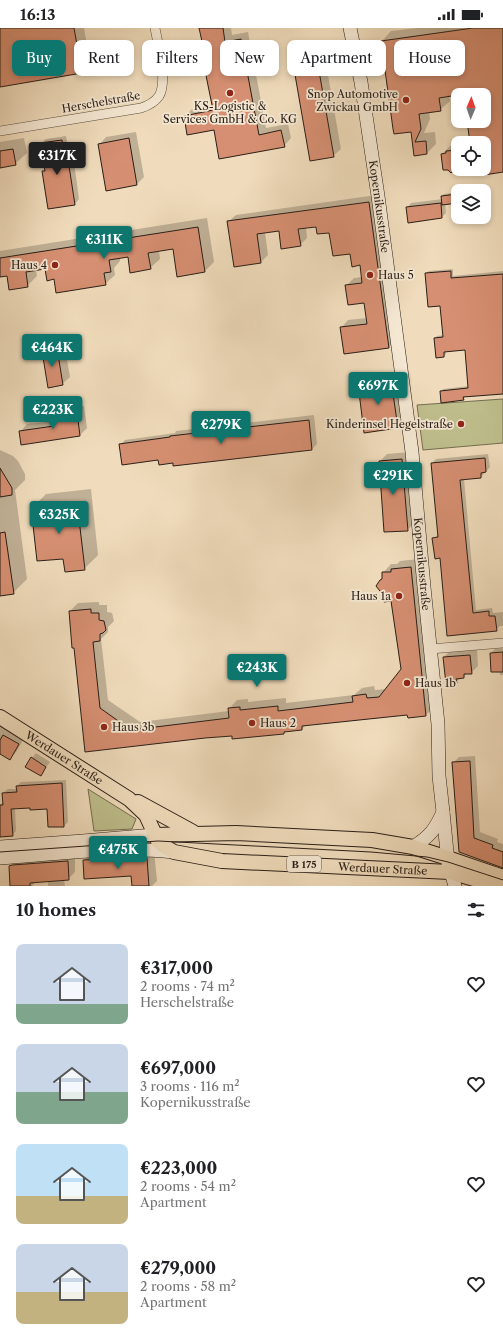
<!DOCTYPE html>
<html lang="en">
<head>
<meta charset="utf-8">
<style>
	body { margin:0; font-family:"Libre Caslon Text",serif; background:#f6f6f6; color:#202124; height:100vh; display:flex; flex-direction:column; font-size:15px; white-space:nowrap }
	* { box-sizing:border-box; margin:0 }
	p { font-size:13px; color:#757577 }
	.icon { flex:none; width:22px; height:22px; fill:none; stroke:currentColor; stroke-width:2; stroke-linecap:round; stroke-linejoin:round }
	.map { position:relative; height:858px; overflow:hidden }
	.drawer { display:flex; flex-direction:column; background:#fff; flex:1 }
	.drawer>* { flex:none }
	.top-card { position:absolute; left:12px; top:12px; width:479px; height:36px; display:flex; gap:8px }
	.needle { width:26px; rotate:2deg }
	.fabs { position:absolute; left:451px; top:60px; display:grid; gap:8px }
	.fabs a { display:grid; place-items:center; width:40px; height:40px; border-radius:8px; background:#fff; box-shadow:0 2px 6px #0003; font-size:20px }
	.price { position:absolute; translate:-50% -34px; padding:0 9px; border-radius:4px; background:#0f766e; color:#fff; font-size:13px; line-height:26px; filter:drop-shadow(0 1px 2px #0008) }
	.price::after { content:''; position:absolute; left:50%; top:24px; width:12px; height:9px; margin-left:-6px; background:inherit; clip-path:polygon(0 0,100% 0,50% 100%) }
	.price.on { background:#222; color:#fff }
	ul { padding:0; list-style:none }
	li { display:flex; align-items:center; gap:12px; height:100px; padding:0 16px }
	li span { display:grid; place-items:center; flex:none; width:112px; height:80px; border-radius:8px; color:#555 }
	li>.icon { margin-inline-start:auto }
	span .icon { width:48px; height:48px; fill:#fffc; stroke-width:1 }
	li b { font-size:17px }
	h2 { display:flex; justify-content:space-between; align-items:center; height:48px; padding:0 16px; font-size:17px }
	.tag { padding:0 14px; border-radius:8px; background:#fff; box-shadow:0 2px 6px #0003; font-size:14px; line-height:36px }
	.tag.on { background:#0f766e; color:#fff }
	.status { display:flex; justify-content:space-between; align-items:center; height:28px; padding:0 20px; background:#fff; direction:ltr }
	.status svg { height:11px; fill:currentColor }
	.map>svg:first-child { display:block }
	.green { fill:#bfbf8d; stroke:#746e52 }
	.shadow { fill:#0003 }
	.building { fill:#d68f72; stroke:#291e17 }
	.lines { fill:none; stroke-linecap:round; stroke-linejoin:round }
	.street-casing { stroke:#5b4e40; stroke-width:10 }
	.secondary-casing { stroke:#291e17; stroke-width:14 }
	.primary-casing { stroke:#291e17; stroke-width:16 }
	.street { stroke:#f5e8d3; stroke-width:9 }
	.secondary { stroke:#f5e8d3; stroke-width:13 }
	.primary { stroke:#f0dcbc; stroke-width:14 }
	.tram { stroke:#291e17; stroke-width:1 }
	.poi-dot { fill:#8f2418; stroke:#f5e8d3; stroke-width:1.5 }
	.labels { text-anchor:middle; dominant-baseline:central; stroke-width:3.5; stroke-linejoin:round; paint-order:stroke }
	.shield { fill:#f5e8d3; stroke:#665b4f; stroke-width:1 }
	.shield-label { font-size:10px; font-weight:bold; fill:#291e17 }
	.poi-label { font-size:11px; fill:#291e17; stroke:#f5e8d3; text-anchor:end }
	.street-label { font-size:11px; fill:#291e17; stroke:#f5e8d3 }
</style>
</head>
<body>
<div class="status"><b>16:13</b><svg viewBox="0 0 49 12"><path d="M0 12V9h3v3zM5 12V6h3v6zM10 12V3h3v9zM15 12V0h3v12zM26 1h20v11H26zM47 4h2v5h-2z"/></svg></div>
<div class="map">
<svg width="503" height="858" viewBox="0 0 503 858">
	<rect width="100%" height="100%" fill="#f0dcbc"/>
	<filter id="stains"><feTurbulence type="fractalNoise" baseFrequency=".005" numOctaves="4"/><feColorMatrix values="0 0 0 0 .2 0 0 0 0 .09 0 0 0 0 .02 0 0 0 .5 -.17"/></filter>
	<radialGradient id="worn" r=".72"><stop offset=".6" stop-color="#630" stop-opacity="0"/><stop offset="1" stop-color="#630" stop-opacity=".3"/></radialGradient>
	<path class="green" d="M503 371V415L423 422 417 377Z
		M88 761 136 791 132 801 94 803Z"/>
	<path class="shadow" d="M0 0H84L90 35 81 44 0 58Z
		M200 0H231L232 7 248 4 266 100 288 96 291 110 284 118 214 101 185 88 192 81 213 77 202 18 203 17Z
		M417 0H503V143L475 147V141H484V115H458V140L442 126 451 117 461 113 471 112 468 93H484V67H464V66L449 67 450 73 440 82 429 83 430 91 424 105 435 104 436 116 427 125 415 127 412 103 390 76 382 13 391 3Z
		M325 30 341 121 333 128 295 41 302 34Z
		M136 104 144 149 137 156 107 162 99 117 106 109Z
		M66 108 71 134H74L79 171 75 176 43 143 45 141 41 115 46 111Z
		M24 110 27 125 15 136 0 139V114Z
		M458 164V174L445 175 446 185 442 189 407 180 411 175 443 171 442 168 444 166Z
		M376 167 396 312 389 319 341 300 348 292 367 290 365 274 346 258 354 250 362 249 361 236 330 204 317 198 306 199 307 210 300 217 279 202 265 204 268 227 261 234 228 194 236 187Z
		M207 190 214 234 205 243 174 220 159 223 160 231 150 240 128 228 120 229V233L114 240 115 247 105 256 55 250 46 240 36 242 37 248 27 258 7 247 0 248V223Z
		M453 241V248L503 243V365L466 368 463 371 441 364 443 361 469 358 466 321 446 323V326L444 329H437L435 310 437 308 444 307 441 277 426 245 429 243Z
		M64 314 70 349 62 356 43 323 50 316Z
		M401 343 407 390 397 399 359 357 368 347Z
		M84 378 87 400 80 407 20 404 27 396 54 393 53 388 60 381Z
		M314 387 317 416 312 421 174 434 120 417 125 412 175 405 176 403Z
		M0 422 13 428 18 433 25 446V452L15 462 27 551 13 565 0 567Z
		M409 424 415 495 407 502 380 433 387 426Z
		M488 426 490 439 481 449 464 451 476 582 492 580 493 585 503 584V598H500L496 602 448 606 441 529 434 511 438 506 432 435 436 431Z
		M91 461 98 527 84 541 64 530 32 480 46 466Z
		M419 531 434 679 426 687 409 689 408 686 307 696 302 701 286 703 284 705 233 707 86 723 70 583 78 575 99 574V577H107V584L112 585 114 593 108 599V604L101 611 108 672 140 694 229 683V681L237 672 248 671V674L286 670V675L354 667 362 660 374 658 375 662 387 661 402 642 391 572 383 550V545L391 536H397L400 533Z
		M477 620 478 638 471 645H468L456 654 444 629 451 622Z
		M503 620V647H500V643L491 625 495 621Z
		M0 696 25 709 16 724 10 730 0 725Z
		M36 725 50 734 40 747 32 730Z
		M475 728 480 804 498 811 497 814 503 816V839L460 824 454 734 459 729Z
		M66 752 68 794 64 798 48 780 31 779 15 780 16 803 12 807 0 808V777L4 773 3 765 8 761H17V758L21 754Z
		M154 823 157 853 152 858H133L132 847 84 832 91 825Z
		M75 827V844L68 851 64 852 65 858H48V853H36L32 858H11L10 839 17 832Z"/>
	<path class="building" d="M0 0H74L82 45 0 59Z
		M199 0H223L225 14 241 11 259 107 281 102 285 119 219 131 214 102 187 107 184 88 213 82 200 18H203Z
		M473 0H503V144L484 147V115H470L467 93H484V67H458L439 70 441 83 419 86 421 101 415 114 426 113 427 126 414 128 411 104 394 106 393 101 381 13Z
		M318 37 334 129 310 133 294 41Z
		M129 110 137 157 106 163 98 116Z
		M62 112 66 139 69 138 75 177 48 181 42 143H45L40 115Z
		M13 121 16 137 0 140V123Z
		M458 122V141H455L451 145 448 142H443L441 126 446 125V123Z
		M458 166V175L442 177 441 168Z
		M369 174 389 320 344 326 340 299 367 296 364 275 348 277 345 257 362 255 360 237 352 239 350 226 333 228 329 205 317 206 316 199 298 201 301 218 281 221 279 203 257 206 261 235 234 239 227 193Z
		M441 175 442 190 408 195 406 179Z
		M198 199 205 244 177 249 173 221 148 225 151 241 130 245 128 229 109 232 111 244 104 245 106 257 56 265 54 251 47 253 45 241 26 244 28 259 9 262 7 248 0 249V230Z
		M451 243V250L503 246V366L463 369 464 372 441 375 440 363 468 360 465 322 444 324V329L436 330 434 310 443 309 440 278 428 279 425 245Z
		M57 320 63 357 48 360 42 323Z
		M391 352 398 400 364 405 358 356Z
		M77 384 80 408 21 417 19 403 54 398 52 388Z
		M309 392 312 422 173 438V435L159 437 158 432 122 437 119 416 170 409V408Z
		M485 430 486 444 481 445V450L460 452 473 585 489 583V588H495L497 603 447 608 440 530 435 531 432 510 438 509 431 435Z
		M402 431 408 503 384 504 379 433Z
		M0 440 12 460V467L0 469Z
		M77 474 85 542 65 544 63 531 37 533 31 479Z
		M5 504 14 566 0 568V505Z
		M411 539 426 688 408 690 407 687 302 698V702L284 704V706L232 711V708L205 710 85 724 74 620H72L69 583 91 581V585H99V592L104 593 106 602 103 605 100 606V613L93 614 100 680 131 702 229 690 228 680 240 679V682L278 678V683L353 674 352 668 366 666 367 670 379 669 401 641 391 573 384 574 383 567 376 558 380 552 382 551V544H391V541Z
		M503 624V644H491L490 625Z
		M470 627 472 646H464V650L456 651 457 655 446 656 443 629Z
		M3 707 19 716 10 732 0 726V712Z
		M31 729 46 739 41 748 25 739Z
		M470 733 474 810 493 817 492 820 503 824V840L459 824 452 734Z
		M62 755 64 799H48L47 781 30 782V780L11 781 13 808 0 809V777H3L2 765 17 764 16 758Z
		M124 830H147L149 858H132L131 848 84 851 83 832Z
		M68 833 69 852 30 855V858H10L9 838 12 837Z"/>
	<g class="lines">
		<defs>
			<path id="street" d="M0 103 141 80C147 78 155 74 159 68 168 53 158 17 155 0
				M430 621 503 615"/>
			<g id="secondary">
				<path id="s1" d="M350 0 361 54 378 168 412 424 424 559 438 696 439 748 443 784 448 834 455 858"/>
				<path d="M0 819 83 813 154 807"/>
				<path d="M413 819C429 809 435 802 443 784"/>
				<path d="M0 830C57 826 116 818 174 824"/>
			</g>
			<g id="primary">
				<path id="s2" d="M0 689 129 771 146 787 158 813 164 818 174 824 222 833 450 844 498 858"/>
				<path d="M138 774 193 804"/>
				<path d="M154 807 236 805 372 812 413 819 448 830 503 849"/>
			</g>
		</defs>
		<use href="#street" class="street-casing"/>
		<use href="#secondary" class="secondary-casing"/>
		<use href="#primary" class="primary-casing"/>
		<use href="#street" class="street"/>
		<use href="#secondary" class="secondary"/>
		<use href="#primary" class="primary"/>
		<path class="tram" d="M0 824 158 813 371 824 427 829 448 834 503 852"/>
	</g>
	<g class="poi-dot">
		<circle cx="230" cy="65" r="4"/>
		<circle cx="406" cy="72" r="4"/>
		<circle cx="55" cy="237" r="4"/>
		<circle cx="370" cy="247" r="4"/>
		<circle cx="461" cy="396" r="4"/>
		<circle cx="399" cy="568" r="4"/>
		<circle cx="407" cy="655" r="4"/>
		<circle cx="252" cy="695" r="4"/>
		<circle cx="104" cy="699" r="4"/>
	</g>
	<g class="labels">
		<rect class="shield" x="287" y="828" width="34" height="16" rx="3"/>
		<g class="shield-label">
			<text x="304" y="836">B 175</text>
		</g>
		<g class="poi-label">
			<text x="398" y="66">Snop Automotive<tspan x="398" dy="13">Zwickau GmbH</tspan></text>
			<text x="230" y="78" text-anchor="middle">KS-Logistic &amp;<tspan x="230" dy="13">Services GmbH &amp; Co. KG</tspan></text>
			<text x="47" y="237">Haus 4</text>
			<text x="378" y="247" text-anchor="start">Haus 5</text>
			<text x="453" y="396">Kinderinsel Hegelstraße</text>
			<text x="391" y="568">Haus 1a</text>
			<text x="415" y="655" text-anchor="start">Haus 1b</text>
			<text x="260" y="695" text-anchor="start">Haus 2</text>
			<text x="112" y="699" text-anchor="start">Haus 3b</text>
		</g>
		<g class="street-label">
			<text transform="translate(101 74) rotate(-10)">Herschelstraße</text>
			<text stroke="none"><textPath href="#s1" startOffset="181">Kopernikusstraße</textPath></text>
			<text stroke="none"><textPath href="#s1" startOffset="541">Kopernikusstraße</textPath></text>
			<text stroke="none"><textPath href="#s2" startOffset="76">Werdauer Straße</textPath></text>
			<text stroke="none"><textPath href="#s2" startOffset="434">Werdauer Straße</textPath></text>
		</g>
	</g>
	<rect width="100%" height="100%" filter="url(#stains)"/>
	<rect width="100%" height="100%" fill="url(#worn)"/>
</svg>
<div class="fabs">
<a><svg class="needle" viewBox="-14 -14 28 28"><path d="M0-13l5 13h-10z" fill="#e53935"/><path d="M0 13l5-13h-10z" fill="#757577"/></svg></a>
<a><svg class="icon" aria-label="locate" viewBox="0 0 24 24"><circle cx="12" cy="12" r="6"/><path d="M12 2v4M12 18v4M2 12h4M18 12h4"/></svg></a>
<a><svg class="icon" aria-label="layers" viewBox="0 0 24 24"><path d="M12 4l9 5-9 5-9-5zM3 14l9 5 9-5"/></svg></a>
</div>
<b class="price on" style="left:57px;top:148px">€317K</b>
<b class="price" style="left:104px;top:232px">€311K</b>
<b class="price" style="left:52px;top:340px">€464K</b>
<b class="price" style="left:378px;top:378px">€697K</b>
<b class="price" style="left:53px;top:402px">€223K</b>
<b class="price" style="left:221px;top:417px">€279K</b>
<b class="price" style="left:393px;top:468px">€291K</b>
<b class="price" style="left:59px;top:507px">€325K</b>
<b class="price" style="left:257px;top:660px">€243K</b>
<b class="price" style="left:118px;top:842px">€475K</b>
<div class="top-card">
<a class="tag on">Buy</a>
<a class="tag">Rent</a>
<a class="tag">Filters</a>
<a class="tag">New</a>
<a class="tag">Apartment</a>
<a class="tag">House</a>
</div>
</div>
<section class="drawer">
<h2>10 homes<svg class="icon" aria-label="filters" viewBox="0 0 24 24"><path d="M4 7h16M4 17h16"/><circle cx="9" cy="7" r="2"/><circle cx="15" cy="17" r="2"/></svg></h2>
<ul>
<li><span style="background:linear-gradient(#c9d6e8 75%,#7fa58c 0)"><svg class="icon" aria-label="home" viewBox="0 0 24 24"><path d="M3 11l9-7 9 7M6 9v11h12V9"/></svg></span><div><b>€317,000</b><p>2 rooms · 74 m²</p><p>Herschelstraße</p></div><svg class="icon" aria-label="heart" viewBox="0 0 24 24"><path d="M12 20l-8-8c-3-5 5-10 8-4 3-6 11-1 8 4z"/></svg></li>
<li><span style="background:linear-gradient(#c9d6e8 60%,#7fa58c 0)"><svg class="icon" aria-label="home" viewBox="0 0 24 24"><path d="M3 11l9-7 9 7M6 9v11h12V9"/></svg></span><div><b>€697,000</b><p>3 rooms · 116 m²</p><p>Kopernikusstraße</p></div><svg class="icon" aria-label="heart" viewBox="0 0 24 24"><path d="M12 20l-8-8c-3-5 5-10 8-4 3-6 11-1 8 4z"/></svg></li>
<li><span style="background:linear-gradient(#bfe0f5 65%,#c2b280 0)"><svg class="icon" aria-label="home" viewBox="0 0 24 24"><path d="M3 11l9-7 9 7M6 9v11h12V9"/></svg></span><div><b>€223,000</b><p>2 rooms · 54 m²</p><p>Apartment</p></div><svg class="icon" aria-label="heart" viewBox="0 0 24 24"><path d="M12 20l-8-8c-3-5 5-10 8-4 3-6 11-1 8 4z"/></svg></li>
<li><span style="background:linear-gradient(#c9d6e8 60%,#c2b280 0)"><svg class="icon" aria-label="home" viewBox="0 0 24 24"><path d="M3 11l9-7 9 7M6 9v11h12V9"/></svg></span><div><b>€279,000</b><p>2 rooms · 58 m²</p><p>Apartment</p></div><svg class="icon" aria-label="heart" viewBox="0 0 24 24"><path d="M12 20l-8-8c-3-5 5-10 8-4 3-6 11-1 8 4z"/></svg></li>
</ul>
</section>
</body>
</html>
